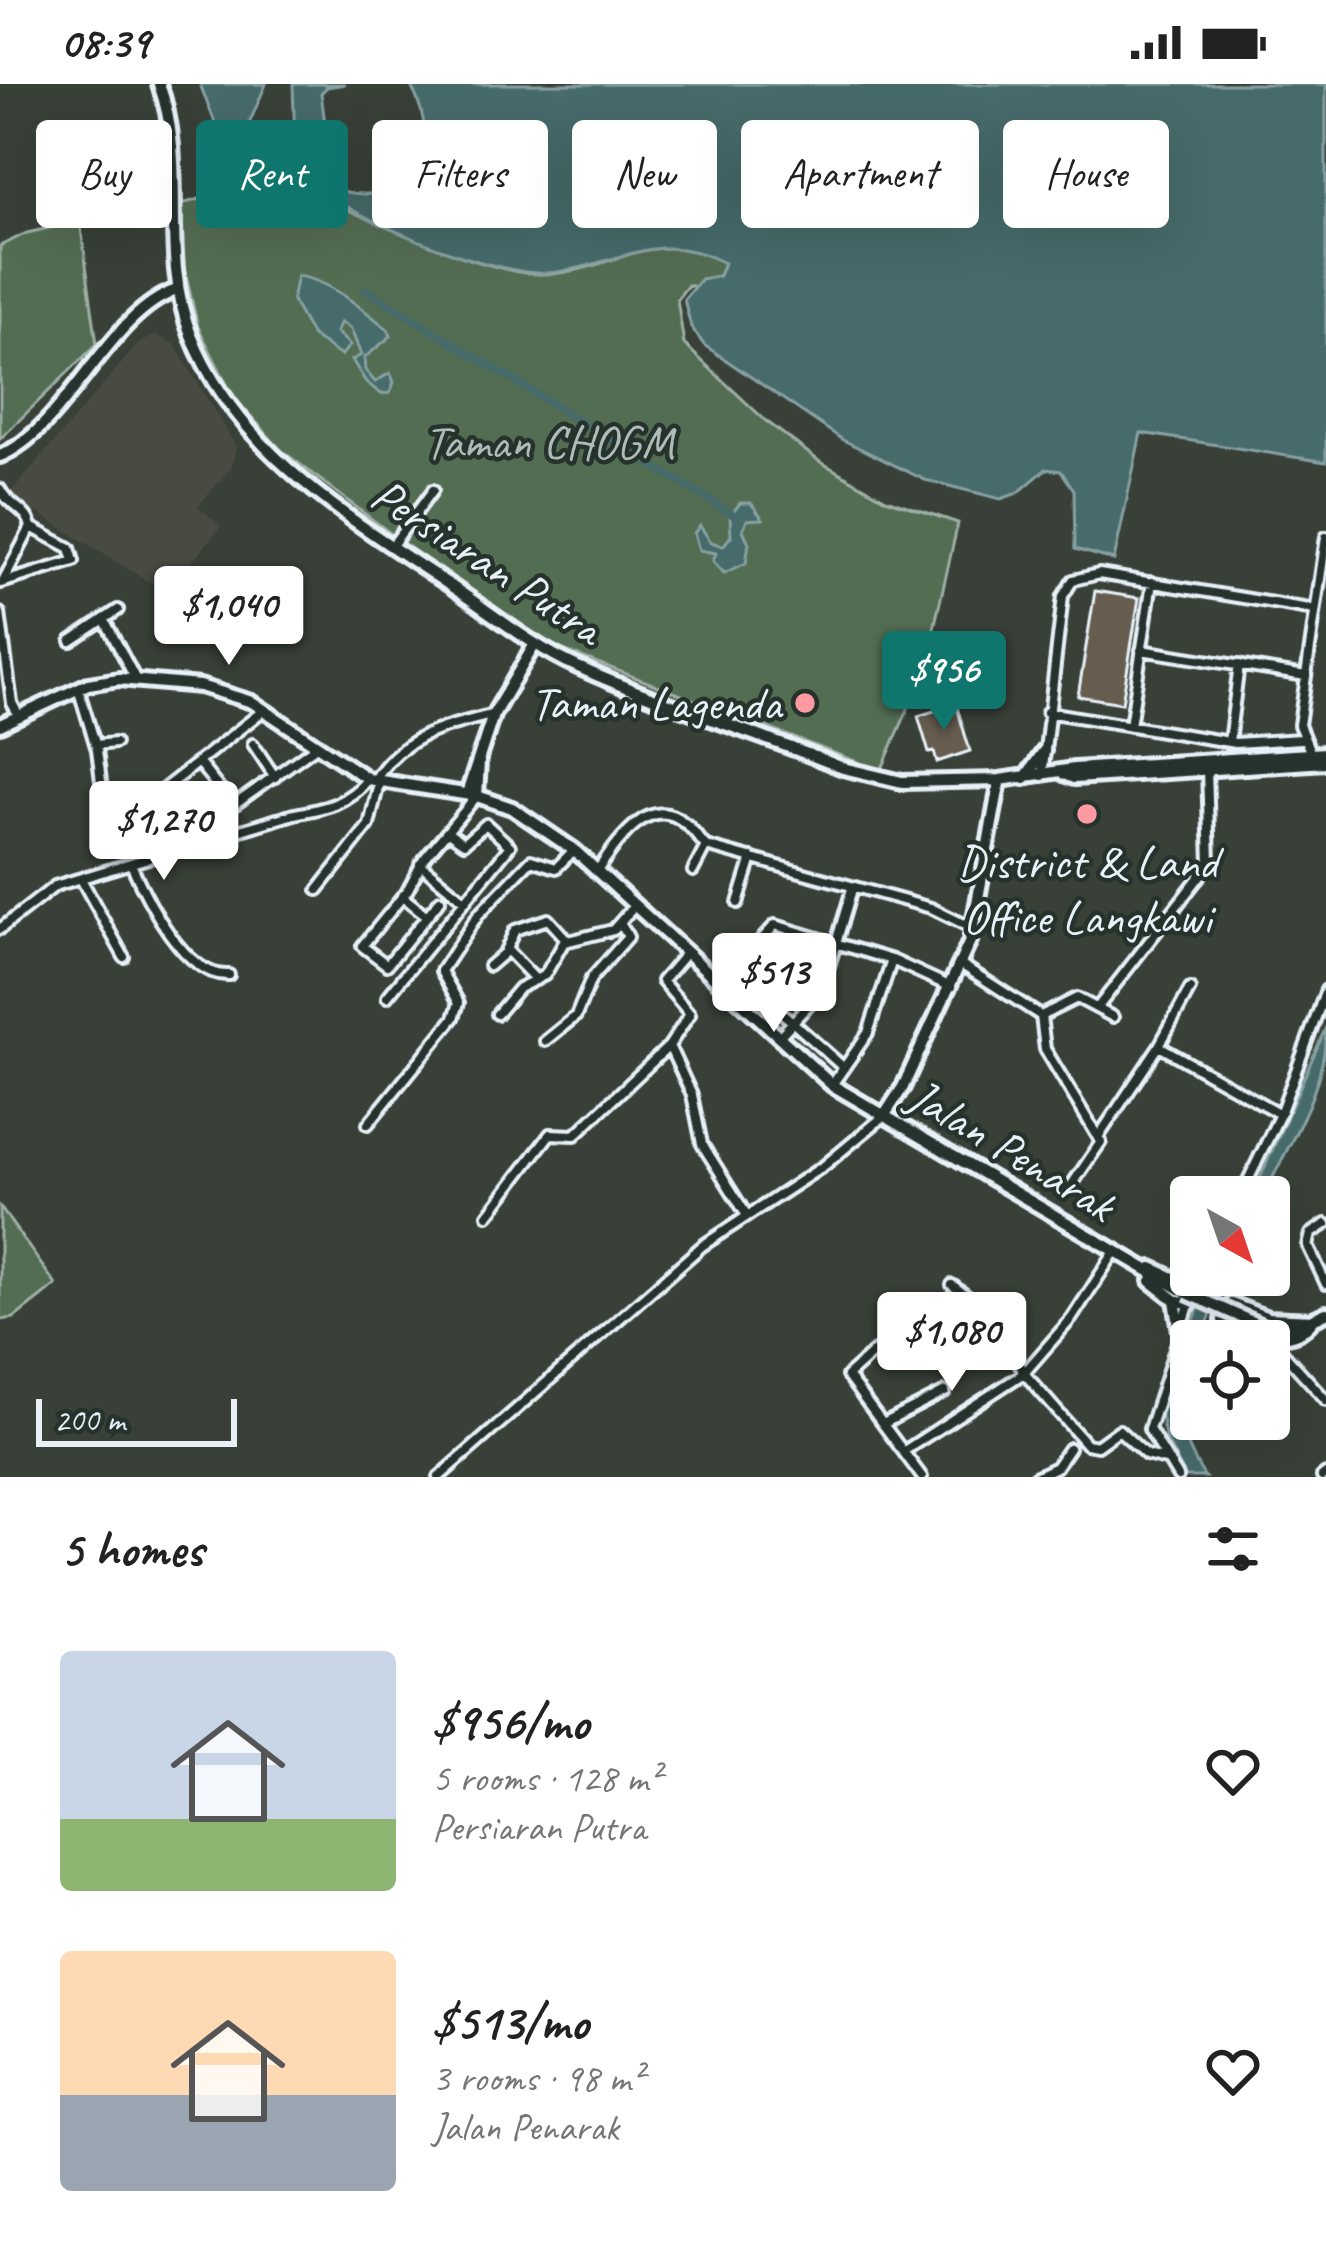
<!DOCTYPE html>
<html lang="en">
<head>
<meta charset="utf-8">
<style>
	body { margin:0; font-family:Caveat,sans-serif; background:#f2f2f2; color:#222; height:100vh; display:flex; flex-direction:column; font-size:45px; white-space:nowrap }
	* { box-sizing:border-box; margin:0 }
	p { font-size:39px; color:#767676 }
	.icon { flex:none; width:66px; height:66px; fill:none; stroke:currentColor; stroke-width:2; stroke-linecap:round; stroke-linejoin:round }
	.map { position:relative; height:1393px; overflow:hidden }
	.details { display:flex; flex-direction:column; background:#fff; flex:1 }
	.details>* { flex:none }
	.top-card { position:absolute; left:36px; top:36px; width:1254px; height:108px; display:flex; gap:24px }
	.needle { width:78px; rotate:140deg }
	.buttons { position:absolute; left:1170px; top:1092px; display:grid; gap:24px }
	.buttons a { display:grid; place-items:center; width:120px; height:120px; border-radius:12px; background:#fff; box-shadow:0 12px 48px #0002; font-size:60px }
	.scale { position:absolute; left:36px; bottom:30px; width:201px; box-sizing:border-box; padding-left:12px; border:6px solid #e8f1f8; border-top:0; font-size:33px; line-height:42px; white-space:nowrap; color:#e8f1f8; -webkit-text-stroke:9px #26332d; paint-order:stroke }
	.price { position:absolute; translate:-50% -102px; padding:0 27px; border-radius:12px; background:#fff; color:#222; font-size:39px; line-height:78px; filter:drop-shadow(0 3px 6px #0008) }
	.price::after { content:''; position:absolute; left:50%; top:72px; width:36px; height:27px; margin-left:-18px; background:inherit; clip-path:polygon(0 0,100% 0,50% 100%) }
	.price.active { background:#0f766e; color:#fff }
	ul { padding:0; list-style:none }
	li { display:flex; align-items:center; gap:36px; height:300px; padding:0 60px }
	li span { display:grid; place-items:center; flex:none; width:336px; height:240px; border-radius:12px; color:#555 }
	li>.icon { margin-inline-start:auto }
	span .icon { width:144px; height:144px; fill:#fffc; stroke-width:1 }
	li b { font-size:51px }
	h2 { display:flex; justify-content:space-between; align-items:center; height:144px; padding:0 60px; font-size:51px }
	.tag { padding:0 42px; border-radius:12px; background:#fff; box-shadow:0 12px 48px #0002; font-size:42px; line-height:108px }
	.tag.active { background:#0f766e; color:#fff }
	.status { display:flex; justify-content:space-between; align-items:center; height:84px; padding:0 60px; background:#fff; direction:ltr }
	.status svg { height:33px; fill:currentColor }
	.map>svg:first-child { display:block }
	.built { fill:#494c43 }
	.green { fill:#536d53; stroke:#9eafa6; stroke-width:3 }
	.water { fill:#466b6a; stroke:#87a1a3; stroke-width:3 }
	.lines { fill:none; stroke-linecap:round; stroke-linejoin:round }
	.canal { stroke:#466b6a; stroke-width:8 }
	.building { fill:#665d50; stroke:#e8f1f8; stroke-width:3 }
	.street-casing { stroke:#e8f1f8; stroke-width:16 }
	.secondary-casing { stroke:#e8f1f8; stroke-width:20 }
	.street { stroke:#26332d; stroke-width:8 }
	.secondary { stroke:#26332d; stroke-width:10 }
	.secondary-bridge-casing { stroke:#e8f1f8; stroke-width:20; stroke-linecap:butt }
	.secondary-bridge { stroke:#26332d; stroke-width:10 }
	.poi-dot { fill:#ff9aa2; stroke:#26332d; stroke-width:4.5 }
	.labels { text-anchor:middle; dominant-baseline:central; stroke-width:9; stroke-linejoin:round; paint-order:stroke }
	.park-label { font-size:48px; fill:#acbcb6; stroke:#26332d }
	.street-label { font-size:48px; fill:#e8f1f8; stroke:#26332d }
	.poi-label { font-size:48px; fill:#e8f1f8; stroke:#26332d; text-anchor:end }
</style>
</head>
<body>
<div class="status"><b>08:39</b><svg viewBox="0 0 49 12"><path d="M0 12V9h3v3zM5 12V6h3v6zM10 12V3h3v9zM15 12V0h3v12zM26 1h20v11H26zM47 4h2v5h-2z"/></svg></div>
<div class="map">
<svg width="1326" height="1393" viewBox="0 0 1326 1393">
	<rect width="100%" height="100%" fill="#394038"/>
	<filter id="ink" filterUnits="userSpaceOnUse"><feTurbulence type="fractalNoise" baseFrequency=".00833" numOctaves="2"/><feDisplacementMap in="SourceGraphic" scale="24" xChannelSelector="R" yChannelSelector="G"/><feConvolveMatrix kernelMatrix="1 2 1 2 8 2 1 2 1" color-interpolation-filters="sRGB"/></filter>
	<g filter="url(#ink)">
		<path class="built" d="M156 251 175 261 236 363 231 384 198 422 221 442 167 509 14 414 12 407 139 259Z"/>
		<path class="green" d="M284 74 304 76 318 107 336 120C384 143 486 188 537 190 612 192 644 140 724 178L719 192 701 195 694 203 688 201 677 215 684 260 766 337 819 377 886 415 958 439 924 588 881 687 550 561 407 462 281 366 233 312 198 243 179 162 182 120 239 104Z
			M80 137 97 260 0 355V162L27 149Z
			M0 1123 56 1201 14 1234 0 1236Z"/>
		<path class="water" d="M200 0H266L243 54 233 59 221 54Z
			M293 0H345L327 3 321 9 325 40 311 62 321 99C399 136 451 73 410 0H1326V378L1141 349 1114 476 1075 465 1074 406 1061 387 1046 385 1018 409 1001 415 925 396 843 356 704 261 691 243 684 215 701 195 719 192 724 179C657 142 614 184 547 189 495 193 338 131 304 92V75L295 60Z
			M297 192C330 196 362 225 388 245L391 252 364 274 365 286 375 298 390 289 394 298 390 309 381 310 366 298 352 276 361 271 351 245 341 238 336 248 350 261 341 272 312 252 292 216Z
			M740 419H751L763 435 747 436 743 446 749 459 746 479 724 489 713 477 716 469 699 466 694 449 700 442 711 458 723 462 731 452 730 432Z
			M1326 943C1326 1005 1289 1059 1263 1113H1252Z
			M1212 1191H1253L1223 1204 1199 1257H1191C1191 1278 1178 1293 1177 1312 1176 1337 1191 1373 1205 1393H1186L1166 1356 1159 1323Z"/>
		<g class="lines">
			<path class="canal" d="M365 205 732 430"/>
		</g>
		<path class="building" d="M1095 507 1139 514 1122 619 1078 612Z
			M956 620 970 667 937 678 934 668 929 669 918 632Z"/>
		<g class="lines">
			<defs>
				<path id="street" d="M0 405C8 422 28 425 31 443L3 497
					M391 463 433 406
					M1 499 74 477 70 464 31 443
					M0 529 12 619 19 632
					M104 535 136 596
					M71 557 118 526
					M1141 566 1306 592
					M78 604 97 666 102 705
					M1047 628 1235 659 1301 655
					M1130 642 1152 498
					M1229 658 1239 581
					M253 660 275 693
					M96 661 115 659
					M1311 670 1299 641 1326 453
					M198 678 233 722 315 663
					M1042 692 1063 512 1073 496 1099 490 1315 526
					M374 697C401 652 443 643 491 631
					M201 733 160 746 147 718 264 626
					M131 780C146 814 185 894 229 891
					M420 780 465 817
					M597 787C617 759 649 707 686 740 694 746 699 755 706 762L931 824 974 845
					M693 787 706 762
					M81 795 124 873
					M318 806 369 741 379 699
					M402 812 427 832
					M440 816 387 881 362 862 407 807 424 775 477 712
					M738 819 752 774
					M0 845 55 802 294 730C326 724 345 721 368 695
					M506 865 536 896
					M686 869 662 897 690 930 669 962 692 1011 702 1060 746 1130
					M962 881 1041 932 1077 914 1113 933
					M489 882 504 869 515 846 548 835 567 856
					M734 886 844 984
					M722 899 775 841 892 876 951 903
					M387 913 510 762 486 740 464 759 448 748
					M1098 923 1210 779 1207 686
					M497 930 519 904 545 891 564 858 613 846 635 821
					M1041 932 1045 965 1101 1058 1071 1102
					M779 953 822 906 852 805
					M545 957 576 932 591 895 628 853 621 840
					M1159 962 1280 1030
					M832 1001 868 949 892 876
					M368 1040 454 934 459 919 441 887 478 831 531 776 556 784 574 766
					M1101 1049 1159 962 1190 905
					M1240 1113 1280 1030 1326 906
					M488 1131 550 1050 575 1051 669 962
					M1326 1140 1311 1150 1308 1162 1326 1200
					M952 1201 999 1236 1024 1289 1086 1360 1097 1362 1119 1346 1146 1371 1166 1376
					M1269 1253 1326 1316
					M961 1275 1012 1255
					M883 1340 945 1308
					M904 1367 1024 1289 1072 1234 1114 1169
					M439 1393 702 1162 825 1081 884 1032
					M922 1393 847 1292 875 1267 939 1247 979 1222
					M1035 1393 1056 1383 1069 1364
					M1178 1393 1149 1345 1190 1218
					M1322 1393 1326 1390"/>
				<path id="secondary" d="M159 0C189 82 158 168 191 251 237 368 348 433 448 500 491 528 531 562 578 583 664 622 756 648 843 684L902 698 1000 696 1074 685 1326 669
					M0 372C67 344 109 228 177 206
					M0 641 88 600 119 595 200 602 252 618 368 695 477 712 512 724 574 766 832 1001 1187 1209
					M1064 690 1074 694 1326 678
					M1025 694 1044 667
					M467 710 493 631 535 560
					M477 712 479 677
					M884 1032 903 1003 970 857 1000 696
					M1152 1184 1196 1205
					M1151 1197 1175 1216 1190 1220
					M1175 1216 1180 1247
					M1231 1220 1268 1234 1313 1236C1291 1265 1250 1251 1223 1236Z
					M1266 1244 1298 1242 1326 1229"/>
			</defs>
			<use href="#street" class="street-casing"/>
			<use href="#secondary" class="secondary-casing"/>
			<use href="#street" class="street"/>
			<use href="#secondary" class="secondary"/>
			<defs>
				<path id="secondary-bridge" d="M1187 1209 1266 1244"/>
			</defs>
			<use href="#secondary-bridge" class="secondary-bridge-casing"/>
			<use href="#secondary-bridge" class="secondary-bridge"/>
		</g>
	</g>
	<g class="poi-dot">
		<circle cx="805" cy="619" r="12"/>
		<circle cx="1087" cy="730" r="12"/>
	</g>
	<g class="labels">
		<g class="park-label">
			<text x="549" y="358">Taman CHOGM</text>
		</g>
		<g class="street-label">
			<text transform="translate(487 477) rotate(33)">Persiaran Putra</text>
			<text transform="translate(1012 1066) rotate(31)">Jalan Penarak</text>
		</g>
		<g class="poi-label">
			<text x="781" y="619">Taman Lagenda</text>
			<text x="1087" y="778" text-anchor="middle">District &amp; Land<tspan x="1087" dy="55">Office Langkawi</tspan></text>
		</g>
	</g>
</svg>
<div class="buttons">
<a><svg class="needle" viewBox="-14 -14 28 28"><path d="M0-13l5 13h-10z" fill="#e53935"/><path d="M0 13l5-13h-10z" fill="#767676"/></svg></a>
<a><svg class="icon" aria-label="locate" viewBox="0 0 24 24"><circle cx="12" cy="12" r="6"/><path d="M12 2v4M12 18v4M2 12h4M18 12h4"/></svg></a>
</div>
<div class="scale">200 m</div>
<b class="price" style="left:229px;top:584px">$1,040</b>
<b class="price active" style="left:944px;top:649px">$956</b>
<b class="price" style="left:164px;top:799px">$1,270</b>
<b class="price" style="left:774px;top:951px">$513</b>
<b class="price" style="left:952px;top:1310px">$1,080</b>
<div class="top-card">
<a class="tag">Buy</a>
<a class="tag active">Rent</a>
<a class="tag">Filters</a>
<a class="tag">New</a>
<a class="tag">Apartment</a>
<a class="tag">House</a>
</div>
</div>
<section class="details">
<h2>5 homes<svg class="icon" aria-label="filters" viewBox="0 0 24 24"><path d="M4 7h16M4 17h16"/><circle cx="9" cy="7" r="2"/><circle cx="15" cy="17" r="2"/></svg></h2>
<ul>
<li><span style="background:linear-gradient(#c9d6e8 70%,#8fb573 0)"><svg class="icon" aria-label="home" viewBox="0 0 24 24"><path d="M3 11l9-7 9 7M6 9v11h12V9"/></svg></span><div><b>$956/mo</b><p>5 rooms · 128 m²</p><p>Persiaran Putra</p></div><svg class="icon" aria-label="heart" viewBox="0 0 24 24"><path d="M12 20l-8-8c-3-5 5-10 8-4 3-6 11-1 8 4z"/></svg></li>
<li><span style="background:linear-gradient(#ffd9b3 60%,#9aa5b1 0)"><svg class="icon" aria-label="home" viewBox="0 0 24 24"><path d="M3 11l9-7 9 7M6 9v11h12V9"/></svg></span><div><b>$513/mo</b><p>3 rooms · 98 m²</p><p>Jalan Penarak</p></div><svg class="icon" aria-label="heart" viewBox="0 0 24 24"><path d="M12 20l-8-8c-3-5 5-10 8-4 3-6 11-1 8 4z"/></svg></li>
</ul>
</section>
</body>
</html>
